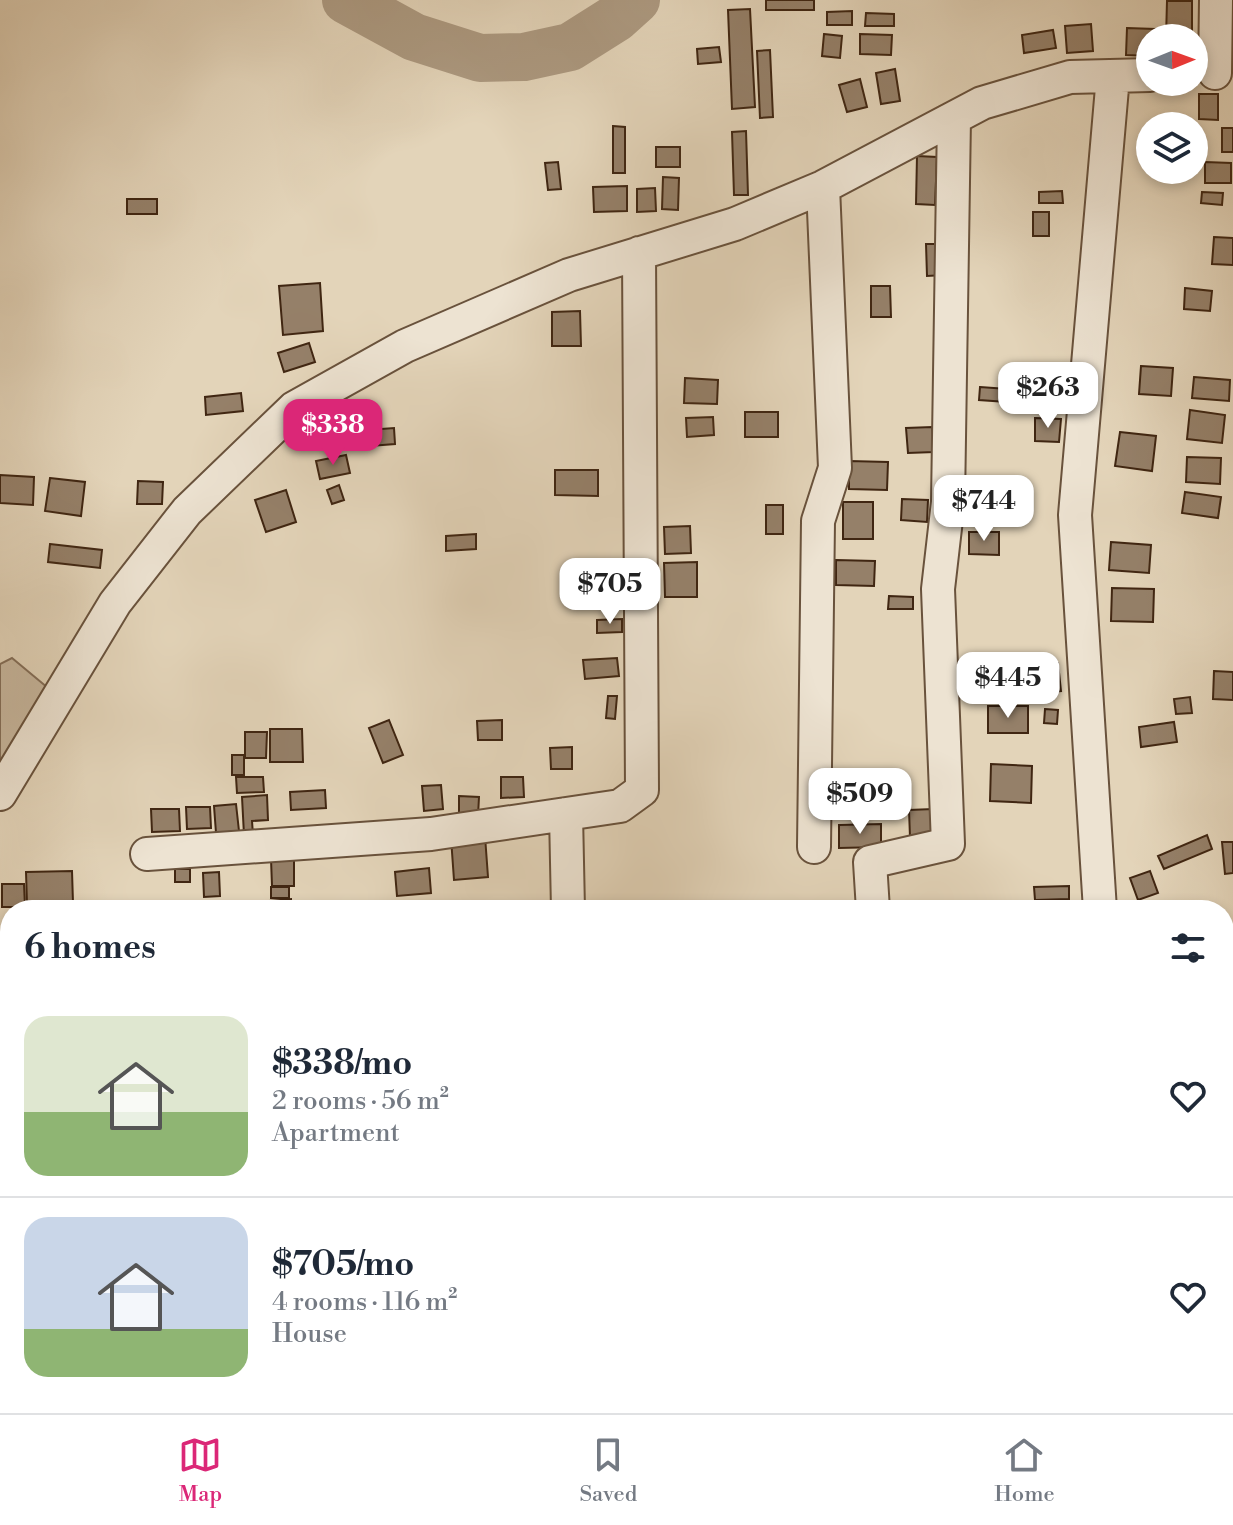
<!DOCTYPE html>
<html lang="en">
<head>
<meta charset="utf-8">
<style>
	body { margin:0; font-family:"Libre Bodoni",serif; background:#f2f2f3; color:#1f2937; height:100vh; display:flex; flex-direction:column; font-size:30px; white-space:nowrap }
	* { box-sizing:border-box; margin:0 }
	p { font-size:26px; color:#747a83 }
	.icon { flex:none; width:44px; height:44px; fill:none; stroke:currentColor; stroke-width:2; stroke-linecap:round; stroke-linejoin:round }
	.map { position:relative; flex:1; overflow:hidden }
	.panel { position:absolute; left:0px; top:900px; width:1234px; height:514px; display:flex; flex-direction:column; background:#fff; border-radius:32px 32px 0 0; box-shadow:0 4px 12px #0003 }
	.panel>* { flex:none }
	.needle { width:52px; rotate:89deg }
	.buttons { position:absolute; left:1136px; top:24px; display:grid; gap:16px }
	.buttons a { display:grid; place-items:center; width:72px; height:72px; border-radius:50%; background:#fff; box-shadow:0 4px 12px #0003; font-size:40px }
	.price { position:absolute; translate:-50% -68px; padding:0 18px; border-radius:16px; background:#fff; color:#222; font-size:26px; line-height:52px; filter:drop-shadow(0 2px 4px #0008) }
	.price::after { content:''; position:absolute; left:50%; top:48px; width:24px; height:18px; margin-left:-12px; background:inherit; clip-path:polygon(0 0,100% 0,50% 100%) }
	.price.current { background:#db2777; color:#fff }
	ul { padding:0; list-style:none }
	li { display:flex; align-items:center; gap:24px; height:200px; padding:0 24px }
	li+li { border-top:2px solid #e0e1e3 }
	li span { display:grid; place-items:center; flex:none; width:224px; height:160px; border-radius:24px; color:#555 }
	li>.icon { margin-inline-start:auto }
	span .icon { width:96px; height:96px; fill:#fffc; stroke-width:1 }
	li b { font-size:34px }
	h2 { display:flex; justify-content:space-between; align-items:center; height:96px; padding:0 24px; font-size:34px }
	.menu { display:flex; justify-content:space-around; align-items:center; height:112px; border-top:2px solid #e0e1e3; background:#fff; font-size:22px; color:#747a83 }
	.menu a { display:grid; justify-items:center; gap:4px }
	.menu .current { color:#db2777 }
	.map>svg:first-child { display:block }
	.green { fill:#c7b69d; stroke:#846e58; stroke-width:2 }
	.lines { fill:none; stroke-linecap:round; stroke-linejoin:round }
	.river { stroke:#ac9980; stroke-width:48 }
	.building { fill:#958069; stroke:#402612; stroke-width:2 }
	.street-casing { stroke:#69523c; stroke-width:36 }
	.street { stroke:#ede3d2; stroke-width:32 }
</style>
</head>
<body>
<div class="map">
<svg width="1233" height="1413" viewBox="0 0 1233 1413">
	<rect width="100%" height="100%" fill="#e3d4b9"/>
	<filter id="stains"><feTurbulence type="fractalNoise" baseFrequency=".0025" numOctaves="4"/><feColorMatrix values="0 0 0 0 .2 0 0 0 0 .09 0 0 0 0 .02 0 0 0 .5 -.17"/></filter>
	<radialGradient id="worn" r=".72"><stop offset=".6" stop-color="#630" stop-opacity="0"/><stop offset="1" stop-color="#630" stop-opacity=".3"/></radialGradient>
	<path class="green" d="M12 658 48 688 0 770V664Z"/>
	<g class="lines">
		<path class="river" d="M346 0 414 37 480 58 524 57 570 47 616 18 636 0"/>
	</g>
	<path class="building" d="M766 0H814V10H766Z
		M1167 1H1192V38H1166Z
		M750 9 755 107 732 109 728 10Z
		M852 11V25H827V12Z
		M866 13 894 14V26H865Z
		M1091 24 1093 51 1067 53 1065 26Z
		M1127 28 1155 29V38H1150V56L1126 55Z
		M1053 30 1056 48 1024 53 1022 35Z
		M824 34 842 36 840 58 822 56Z
		M860 34 892 35 891 55 860 54Z
		M719 47 721 62 698 64 697 49Z
		M770 50 773 117 760 118 757 51Z
		M895 69 900 101 881 104 876 73Z
		M860 79 867 107 847 112 839 85Z
		M1199 94H1218V120L1199 119Z
		M613 126 625 127V173H613Z
		M1222 128H1233V152H1222Z
		M746 131 748 195H734L732 132Z
		M656 147H680V167H656Z
		M917 156 937 157 935 205 916 204Z
		M558 162 561 189 548 190 545 163Z
		M1205 162 1231 163V183H1205Z
		M663 177 679 178 678 210 662 209Z
		M627 186V211L594 212 593 187Z
		M655 188 656 211 637 212V189Z
		M1062 191 1063 203H1039V192Z
		M1202 192 1223 193 1222 205 1201 203Z
		M127 199H157V214H127Z
		M1033 212H1049V236H1033Z
		M1214 237 1233 238V265L1212 264Z
		M926 244H943L944 275 927 276Z
		M320 283 323 331 283 335 279 286Z
		M871 286H890L891 317H871Z
		M1185 288 1212 291 1210 311 1184 309Z
		M580 311 581 346H552V312Z
		M309 343 315 362 284 372 278 353Z
		M1141 366 1173 368 1171 396 1139 394Z
		M1194 377 1230 380 1229 401 1192 398Z
		M685 378 718 380 717 404 684 403Z
		M980 387 1021 390 1020 403 979 400Z
		M1069 389V403L1037 404V390Z
		M241 393 243 411 206 415 205 397Z
		M1190 410 1225 415 1222 443 1187 439Z
		M745 412H778V437H745Z
		M713 417 714 435 687 437 686 418Z
		M1035 418 1061 419 1059 442 1035 441Z
		M932 427 934 452 908 453 906 428Z
		M394 428 395 444 370 446 368 430Z
		M1120 432 1156 436 1152 471 1115 466Z
		M346 455 350 473 320 479 316 461Z
		M1187 457 1221 458 1220 484 1186 482Z
		M849 461 888 462 887 490 849 489Z
		M555 470H598V496L555 495Z
		M0 475 34 477 33 505 0 503Z
		M50 478 85 482 81 516 45 511Z
		M138 481 163 482 162 504H137Z
		M339 485 344 500 332 504 327 490Z
		M286 490 296 522 266 532 255 500Z
		M1185 492 1221 497 1218 518 1182 513Z
		M902 499 928 500 927 522 901 520Z
		M843 502H873V539H843Z
		M969 504H997V526L968 525Z
		M766 505H783V534H766Z
		M1021 507 1023 518 1006 521 1005 510Z
		M690 526 691 553 665 554 664 527Z
		M969 532H999V555L969 554Z
		M476 534V549L446 551V536Z
		M1111 542 1151 545 1149 573 1109 570Z
		M50 544 102 550 100 568 48 562Z
		M836 560 875 561 874 586 836 585Z
		M697 562V597H665L664 563Z
		M1112 588 1154 589 1153 622 1111 621Z
		M889 596 913 597V609H888Z
		M622 619V632L597 633V620Z
		M617 658 619 676 585 679 583 660Z
		M994 663 1029 666 1027 694 991 691Z
		M1058 663 1061 691 1051 692 1048 664Z
		M1214 671 1233 672V700L1213 699Z
		M608 696H617L615 719 606 718Z
		M1190 697 1192 713 1176 714 1174 699Z
		M988 706H1028V733H988Z
		M1045 709 1058 710 1057 724 1044 723Z
		M389 720 403 755 383 763 369 728Z
		M502 720V740H478L477 721Z
		M1174 722 1177 742 1141 747 1139 727Z
		M270 729H302L303 762H270Z
		M245 732H267L266 758H245Z
		M572 747V769H551L550 748Z
		M232 755H244V775H232Z
		M991 764 1032 766 1031 803 990 801Z
		M236 777H263L264 792 237 793Z
		M501 777H523L524 797 501 798Z
		M441 785 443 809 424 811 422 786Z
		M325 790 326 808 291 810 290 792Z
		M267 795 268 820 252 821 253 835H244L242 797Z
		M459 796 479 797 478 816H459Z
		M236 804 239 831 216 833 214 806Z
		M186 807H210L211 828 187 829Z
		M151 809H179L180 831 152 832Z
		M933 809 934 837H910L909 810Z
		M881 824V847L839 848V825Z
		M1207 835 1212 849 1164 869 1158 856Z
		M485 836 488 877 454 880 451 838Z
		M1222 842H1233V873L1225 874Z
		M294 858V886H272L271 859Z
		M429 868 431 893 397 896 395 872Z
		M175 869H190V882H175Z
		M72 871 73 903 27 904 26 872Z
		M1150 871 1158 893 1138 900 1130 878Z
		M219 872 220 896 204 897 203 873Z
		M2 884H24L25 907H2Z
		M1069 886V899L1035 900 1034 887Z
		M271 887H289V898H271Z
		M291 899V910H271L270 901Z
		M130 1404H171L172 1413H131Z
		M1079 1408H1112V1413H1079Z"/>
	<g class="lines">
		<defs>
			<path id="street" d="M1215 73 1216 0
				M0 794 115 603 187 511 294 408 405 346 569 275 735 224 823 187 982 103 1070 77 1150 75
				M566 814 568 910
				M814 847 818 521 835 468 823 187
				M147 854 431 834 620 806 642 790 639 253
				M873 910 870 862 948 844 938 589 948 502 954 118
				M1100 910 1075 515 1113 76
				M687 1404 688 1413
				M1132 1404 1133 1413"/>
		</defs>
		<use href="#street" class="street-casing"/>
		<use href="#street" class="street"/>
	</g>
	<rect width="100%" height="100%" filter="url(#stains)"/>
	<rect width="100%" height="100%" fill="url(#worn)"/>
</svg>
<div class="buttons">
<a><svg class="needle" viewBox="-14 -14 28 28"><path d="M0-13l5 13h-10z" fill="#e53935"/><path d="M0 13l5-13h-10z" fill="#747a83"/></svg></a>
<a><svg class="icon" aria-label="layers" viewBox="0 0 24 24"><path d="M12 4l9 5-9 5-9-5zM3 14l9 5 9-5"/></svg></a>
</div>
<b class="price" style="left:1048px;top:430px">$263</b>
<b class="price current" style="left:333px;top:467px">$338</b>
<b class="price" style="left:984px;top:543px">$744</b>
<b class="price" style="left:610px;top:626px">$705</b>
<b class="price" style="left:1008px;top:720px">$445</b>
<b class="price" style="left:860px;top:836px">$509</b>
<section class="panel">
<h2>6 homes<svg class="icon" aria-label="filters" viewBox="0 0 24 24"><path d="M4 7h16M4 17h16"/><circle cx="9" cy="7" r="2"/><circle cx="15" cy="17" r="2"/></svg></h2>
<ul>
<li><span style="background:linear-gradient(#dfe7d0 60%,#8fb573 0)"><svg class="icon" aria-label="home" viewBox="0 0 24 24"><path d="M3 11l9-7 9 7M6 9v11h12V9"/></svg></span><div><b>$338/mo</b><p>2 rooms · 56 m²</p><p>Apartment</p></div><svg class="icon" aria-label="heart" viewBox="0 0 24 24"><path d="M12 20l-8-8c-3-5 5-10 8-4 3-6 11-1 8 4z"/></svg></li>
<li><span style="background:linear-gradient(#c9d6e8 70%,#8fb573 0)"><svg class="icon" aria-label="home" viewBox="0 0 24 24"><path d="M3 11l9-7 9 7M6 9v11h12V9"/></svg></span><div><b>$705/mo</b><p>4 rooms · 116 m²</p><p>House</p></div><svg class="icon" aria-label="heart" viewBox="0 0 24 24"><path d="M12 20l-8-8c-3-5 5-10 8-4 3-6 11-1 8 4z"/></svg></li>
</ul>
</section>
</div>
<nav class="menu">
<a class="current"><svg class="icon" aria-label="map" viewBox="0 0 24 24"><path d="M3 6l6-2 6 2 6-2v14l-6 2-6-2-6 2zM9 4v14M15 6v14"/></svg>Map</a>
<a><svg class="icon" aria-label="saved" viewBox="0 0 24 24"><path d="M7 4h10v16l-5-4-5 4z"/></svg>Saved</a>
<a><svg class="icon" aria-label="home" viewBox="0 0 24 24"><path d="M3 11l9-7 9 7M6 9v11h12V9"/></svg>Home</a>
</nav>
</body>
</html>
